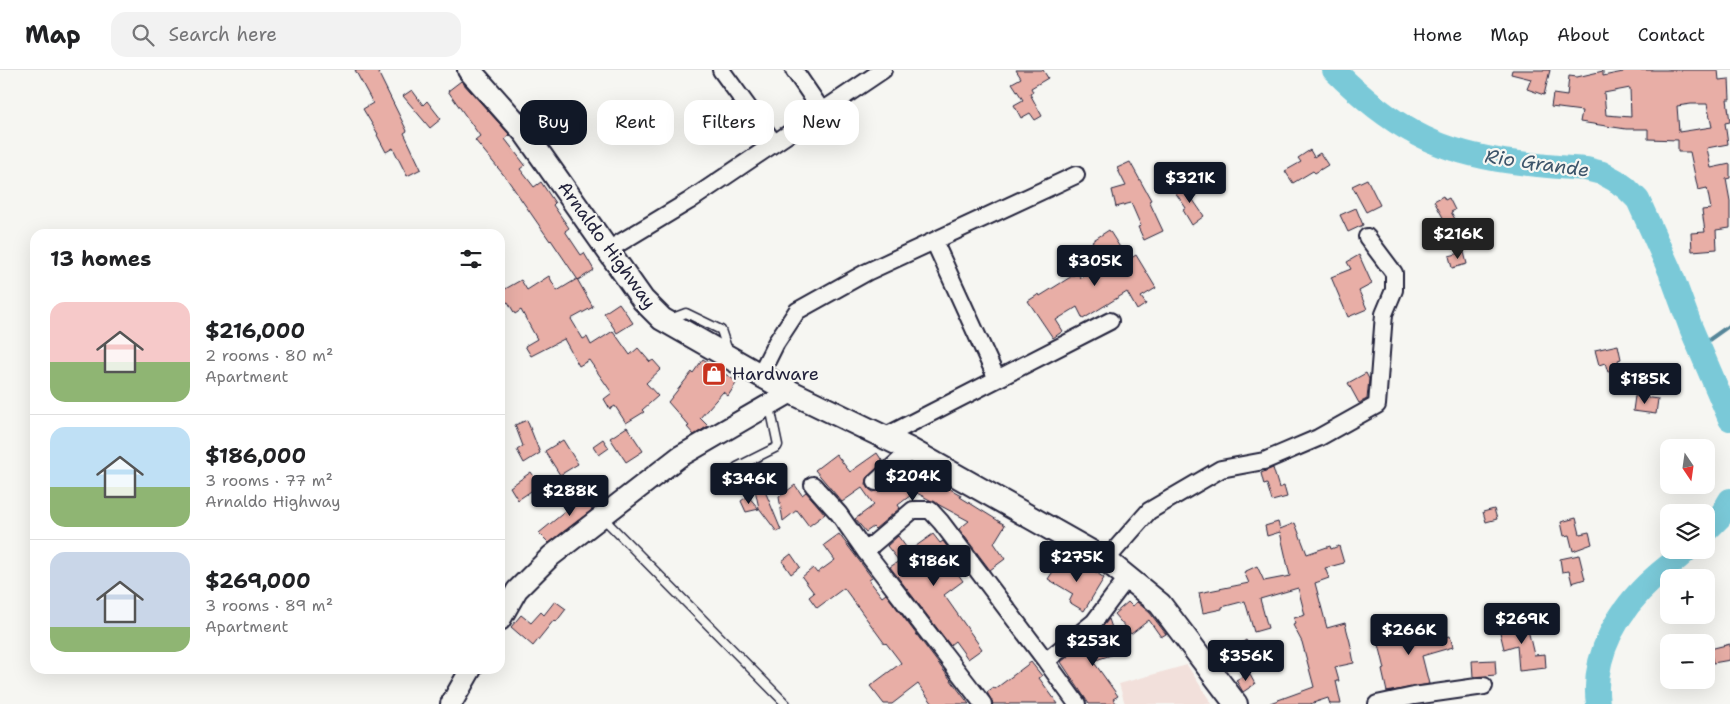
<!DOCTYPE html>
<html lang="en">
<head>
<meta charset="utf-8">
<style>
	body { margin:0; font-family:"Shantell Sans",sans-serif; background:#f2f2f2; color:#202124; height:100vh; display:flex; flex-direction:column; font-size:19px; white-space:nowrap }
	* { box-sizing:border-box; margin:0 }
	p { font-size:16px; color:#757577 }
	.icon { flex:none; width:28px; height:28px; fill:none; stroke:currentColor; stroke-width:2; stroke-linecap:round; stroke-linejoin:round }
	.map { position:relative; flex:1; overflow:hidden }
	.side { position:absolute; left:30px; top:159px; width:475px; height:445px; display:flex; flex-direction:column; background:#fff; border-radius:15px; box-shadow:0 5px 20px #0002 }
	.side>* { flex:none }
	.banner { position:absolute; left:520px; top:30px; width:475px; height:45px; display:flex; gap:10px }
	.needle { width:32px; rotate:167deg }
	.buttons { position:absolute; left:1660px; top:369px; display:grid; gap:10px }
	.buttons a { display:grid; place-items:center; width:55px; height:55px; border-radius:10px; background:#fff; box-shadow:0 5px 20px #0002; font-size:25px }
	.price { position:absolute; translate:-50% -42px; padding:0 11px; border-radius:5px; background:#111827; color:#fff; font-size:16px; line-height:32px; filter:drop-shadow(0 1px 2px #0008) }
	.price::after { content:''; position:absolute; left:50%; top:30px; width:15px; height:11px; margin-left:-8px; background:inherit; clip-path:polygon(0 0,100% 0,50% 100%) }
	.price.selected { background:#222; color:#fff }
	ul { padding:0; list-style:none }
	li { display:flex; align-items:center; gap:15px; height:125px; padding:0 20px }
	li+li { border-top:1px solid #e0e0e0 }
	li span { display:grid; place-items:center; flex:none; width:140px; height:100px; border-radius:15px; color:#555 }
	li>.icon { margin-inline-start:auto }
	span .icon { width:60px; height:60px; fill:#fffc; stroke-width:1 }
	li b { font-size:21px }
	h2 { display:flex; justify-content:space-between; align-items:center; height:60px; padding:0 20px; font-size:21px }
	.pill { padding:0 18px; border-radius:15px; background:#fff; box-shadow:0 5px 20px #0002; font-size:18px; line-height:45px }
	.pill.selected { background:#111827; color:#fff }
	header { display:flex; align-items:center; gap:30px; box-sizing:border-box; height:70px; padding:0 25px; background:#fff; border-bottom:1px solid #e0e0e0 }
	header strong { font-size:24px }
	nav { display:flex; gap:28px; margin-inline-start:auto; font-size:18px }
	.search { width:350px; height:45px; background:#f2f2f2; display:flex; align-items:center; gap:12px; box-sizing:border-box; padding:0 18px; border-radius:15px; color:#757577; font-size:19px }
	.map>svg:first-child { display:block }
	.built { fill:#f2e0db }
	.lines { fill:none; stroke-linecap:round; stroke-linejoin:round }
	.stream { stroke:#578699; stroke-width:4 }
	.river { stroke:#7ac9d8; stroke-width:24 }
	.building { fill:#e8aea6; stroke:#22223b; fill-rule:evenodd }
	.service-casing { stroke:#22223b; stroke-width:11 }
	.minor-casing { stroke:#22223b; stroke-width:20 }
	.tertiary-casing { stroke:#22223b; stroke-width:24 }
	.secondary-casing { stroke:#22223b; stroke-width:26 }
	.service { stroke:#f6f6f2; stroke-width:8 }
	.minor { stroke:#f6f6f2; stroke-width:16 }
	.tertiary { stroke:#f6f6f2; stroke-width:20 }
	.secondary { stroke:#f6f6f2; stroke-width:22 }
	.labels { text-anchor:middle; dominant-baseline:central; stroke-width:4.5; stroke-linejoin:round; paint-order:stroke }
	.street-label { font-size:18px; fill:#22223b; stroke:#f6f6f2 }
	.poi-label { font-size:18px; fill:#22223b; stroke:#f6f6f2; text-anchor:start }
	.water-label { font-size:19px; font-style:italic; fill:#3c546a; stroke:#f6f6f2 }
</style>
</head>
<body>
<header>
<strong>Map</strong>
<div class="search"><svg class="icon" aria-label="search" viewBox="0 0 24 24"><circle cx="10" cy="10" r="6"/><path d="M15 15l6 6"/></svg>Search here</div>
<nav><a>Home</a><a>Map</a><a>About</a><a>Contact</a></nav>
</header>
<div class="map">
<svg width="1730" height="634" viewBox="0 0 1730 634">
	<rect width="100%" height="100%" fill="#f6f6f2"/>
	<filter id="ink" filterUnits="userSpaceOnUse"><feTurbulence type="fractalNoise" baseFrequency=".02" numOctaves="2"/><feDisplacementMap in="SourceGraphic" scale="10" xChannelSelector="R" yChannelSelector="G"/><feConvolveMatrix kernelMatrix="1 2 1 2 8 2 1 2 1" color-interpolation-filters="sRGB"/></filter>
	<g filter="url(#ink)">
		<path class="built" d="M1187 595 1212 634H1125L1119 614Z"/>
		<g class="lines">
			<path class="stream" d="M1699 277 1730 255"/>
			<path class="river" d="M1334 0C1358 24 1385 47 1415 63 1466 91 1529 95 1586 99L1602 103 1615 110 1626 118 1638 130 1670 201 1691 258 1730 349
				M1706 461 1720 447 1730 430
				M1598 634C1591 585 1619 539 1654 508 1665 498 1677 490 1687 480"/>
		</g>
		<path class="building" d="M355 0H377L407 61 404 63 421 99 407 106 393 78 386 82 377 65 378 64 363 39 373 33Z
			M1016 0H1043L1048 8 1031 18 1033 22 1030 24 1042 46 1035 50 1030 43 1021 48 1014 35 1023 30 1012 13 1021 8Z
			M1512 0H1550L1544 25 1527 19 1531 9 1511 4Z
			M1623 0H1718L1719 10 1729 9 1730 29H1727L1730 52 1725 53 1728 74 1707 78 1711 98 1730 94V108L1726 109 1730 131V158L1716 160 1717 179 1692 181 1691 163 1705 162 1702 140 1711 139 1707 118 1698 120 1690 82H1678V70L1648 69V59H1626L1580 52 1582 41 1551 37 1553 24 1567 26 1569 6 1577 7 1603 1V6L1623 2ZM1630 18 1631 47 1606 45 1604 23ZM1691 34H1707L1712 57 1679 62 1677 36Z
			M461 11 510 65 505 69 525 95 520 99 534 117 541 112 555 133 553 135 569 158 565 161 581 185 584 183 594 200 578 210 551 170 550 171 507 109 475 70 480 66 448 21Z
			M412 20 423 35 427 31 441 49 430 58 403 26Z
			M1310 80 1314 87 1320 83 1328 95 1315 103 1313 101 1293 113 1285 101 1301 92 1298 88Z
			M1130 92 1151 130 1149 131 1163 161 1144 170 1138 157 1141 156 1131 133 1116 137 1112 120 1126 116 1117 98Z
			M1367 109 1380 135 1366 142 1352 116Z
			M1188 113 1196 125 1191 127 1204 146 1192 155 1183 140 1186 138 1175 122Z
			M1443 126 1445 130 1449 128 1455 140 1451 142 1468 172 1456 178 1445 157 1447 155 1434 131Z
			M1356 138 1363 155 1348 162 1340 145Z
			M1109 160 1128 190 1136 185 1156 218 1141 227 1146 234 1137 240 1127 222 1083 249 1077 237 1056 250 1063 261 1053 268 1028 231 1039 224 1040 226 1077 203 1081 208 1106 193 1092 171Z
			M1464 182 1467 194 1452 198 1449 186Z
			M1359 185 1372 214 1359 221 1367 239 1348 247 1331 207 1351 199 1347 192Z
			M549 206 557 221 577 209 593 237 571 249 583 269 587 267 591 275 613 261 630 285 638 278 650 292 653 290 661 299 646 313 658 326 642 340 644 342 626 353 615 336 610 339 604 329 612 323 589 290 579 296 564 269 531 286 525 276 537 269 521 240 515 244 508 232 506 233 500 222 521 210 527 220Z
			M619 233 633 253 617 263 604 243Z
			M1618 275 1621 289 1618 290 1620 299 1608 302 1605 293 1599 295 1595 280Z
			M703 289 737 312 728 326 723 322 700 348 708 356 694 365 687 357 689 356 668 332 692 302 693 303Z
			M1366 303 1369 309 1367 329 1359 333 1348 313Z
			M1635 326 1658 329 1656 344 1633 341Z
			M527 350 540 383 524 393 517 380 523 376 515 355Z
			M627 357 643 381 626 392 610 368Z
			M603 369 609 378 599 385 593 376Z
			M563 370 578 394 560 405 545 381Z
			M877 383 883 392 867 409 866 414 869 419 873 422 882 420 906 398 926 411 928 407 961 425 960 427 1005 455 994 473 1005 489 990 500 959 459 969 451 915 422 898 435 900 438 875 459 873 457 866 462 855 449 874 435 862 418 842 432 815 400 836 384 850 402Z
			M1273 398 1279 418 1284 416 1287 427 1272 431 1267 414 1264 415 1261 403Z
			M531 402 540 415 518 430 510 417Z
			M758 404 781 460 777 462 759 438 752 406Z
			M795 415 802 425 806 422 825 444 809 456 797 440 783 451 779 427Z
			M594 418 601 427 589 436 592 440 549 473 539 463Z
			M748 426 759 439 746 442 741 431Z
			M1494 439 1497 449 1486 452 1483 442Z
			M1576 448 1580 464 1589 462 1592 474 1573 481 1569 465 1564 466 1561 452Z
			M1278 452 1280 459 1295 453 1307 484 1330 476 1331 479 1339 476 1344 493 1325 498 1329 508 1315 513 1327 558 1345 553 1350 572 1354 593 1335 597 1339 611H1336L1341 634H1330L1328 628 1310 634H1271L1270 633 1314 617 1302 572 1293 555 1295 554 1294 548 1305 545 1298 518 1260 529 1268 558 1254 562 1245 531 1222 537V539L1203 543 1199 523 1249 513 1244 502 1257 496 1264 511 1290 506 1280 462 1267 466 1265 456Z
			M839 464 861 493 872 508 869 510 882 527 886 524 969 634H933L918 614 892 634H884L870 616 901 593 899 590 886 573 885 574 844 518 817 538 809 527 814 523 802 507 813 498 817 503 835 490 824 475Z
			M933 464 940 473 943 471 951 482 949 484 957 495 953 497 963 511 944 525 982 579 968 589 955 571 950 575 890 497 899 491 887 476 898 466 909 481Z
			M791 484 800 497 791 504 782 491Z
			M1579 485 1585 509 1572 513 1569 501 1562 502 1560 489Z
			M1068 489 1086 500 1089 497 1104 508 1084 541 1069 532 1073 524 1048 509 1058 494 1063 497Z
			M555 531 566 539 556 552 554 550 533 576 511 557 521 545 531 553 541 542 544 545Z
			M1128 532 1132 536 1137 532 1150 543 1166 564 1161 567 1149 550 1131 564 1114 544Z
			M1525 547 1534 585 1545 584 1546 598 1519 601 1517 575 1504 579 1499 558 1515 554 1513 549Z
			M1109 549 1120 582 1093 591 1118 626 1113 629 1117 634H1089L1061 592 1098 562Z
			M1432 552 1436 569 1450 566 1453 577 1422 586 1429 614 1387 622 1382 600 1385 599 1377 566 1411 559 1410 556Z
			M1246 570 1253 581 1238 591 1231 580Z
			M1730 574V590L1713 593 1710 579Z
			M1495 590 1496 605 1473 607 1472 591Z
			M1031 592 1042 606 1039 608 1058 634H993L987 622 994 617 995 619Z
			M1249 603 1255 614 1243 622 1236 610Z"/>
		<g class="lines">
			<defs>
				<path id="service" d="M670 249 686 243 721 260 728 281
					M737 397 777 377 778 375 770 337
					M603 448 786 634"/>
				<path id="minor" d="M721 0 774 73
					M794 0 822 41
					M934 171 997 309
					M608 180 689 131 883 0
					M760 305 776 273 797 241 867 202 1076 105
					M884 367 1110 251
					M876 412 911 380
					M813 415 839 444 865 481 983 634
					M865 481 913 440H930L941 452 1046 591 1077 634
					M1106 490 1149 441 1221 399 1264 391 1318 368 1377 335 1384 244 1394 220V203L1367 167
					M1046 591 1094 552 1127 508
					M1377 634 1414 626 1484 616"/>
				<path id="tertiary" d="M500 550 517 520 551 486 679 387 791 322
					M451 634 471 599"/>
				<path id="secondary" d="M469 0 525 63 643 230 662 249 760 305 791 322 911 380 1106 490 1160 534 1236 634"/>
			</defs>
			<use href="#service" class="service-casing"/>
			<use href="#minor" class="minor-casing"/>
			<use href="#tertiary" class="tertiary-casing"/>
			<use href="#secondary" class="secondary-casing"/>
			<use href="#service" class="service"/>
			<use href="#minor" class="minor"/>
			<use href="#tertiary" class="tertiary"/>
			<use href="#secondary" class="secondary"/>
		</g>
	</g>
	<defs>
		<symbol id="shop-square" viewBox="-11 -11 22 22"><rect x="-9" y="-9" width="18" height="18" rx="4" fill="#c8321e" stroke="#f6f6f2"/><path d="M-5-2.5h2.3a2.7 3.5 0 0 1 5.4 0H5L5.5 6h-11ZM-1.5-2.5h3a1.5 2.3 0 0 0-3 0Z" fill="#fff"/></symbol>
	</defs>
	<g fill-rule="evenodd">
		<use href="#shop-square" x="700" y="290" width="28" height="28"/>
	</g>
	<g class="labels">
		<g class="street-label">
			<text transform="translate(607 175) rotate(54)">Arnaldo Highway</text>
		</g>
		<g class="poi-label">
			<text x="732" y="304">Hardware</text>
		</g>
		<g class="water-label">
			<text transform="translate(1537 93) rotate(8)">Rio Grande</text>
		</g>
	</g>
</svg>
<div class="buttons">
<a><svg class="needle" viewBox="-14 -14 28 28"><path d="M0-13l5 13h-10z" fill="#e53935"/><path d="M0 13l5-13h-10z" fill="#757577"/></svg></a>
<a><svg class="icon" aria-label="layers" viewBox="0 0 24 24"><path d="M12 4l9 5-9 5-9-5zM3 14l9 5 9-5"/></svg></a>
<a>+</a>
<a>−</a>
</div>
<b class="price" style="left:1190px;top:134px">$321K</b>
<b class="price selected" style="left:1458px;top:190px">$216K</b>
<b class="price" style="left:1095px;top:217px">$305K</b>
<b class="price" style="left:1645px;top:335px">$185K</b>
<b class="price" style="left:913px;top:432px">$204K</b>
<b class="price" style="left:749px;top:435px">$346K</b>
<b class="price" style="left:570px;top:447px">$288K</b>
<b class="price" style="left:1077px;top:513px">$275K</b>
<b class="price" style="left:934px;top:517px">$186K</b>
<b class="price" style="left:1522px;top:575px">$269K</b>
<b class="price" style="left:1409px;top:586px">$266K</b>
<b class="price" style="left:1093px;top:597px">$253K</b>
<b class="price" style="left:1246px;top:612px">$356K</b>
<div class="banner">
<a class="pill selected">Buy</a>
<a class="pill">Rent</a>
<a class="pill">Filters</a>
<a class="pill">New</a>
</div>
<section class="side">
<h2>13 homes<svg class="icon" aria-label="filters" viewBox="0 0 24 24"><path d="M4 7h16M4 17h16"/><circle cx="9" cy="7" r="2"/><circle cx="15" cy="17" r="2"/></svg></h2>
<ul>
<li><span style="background:linear-gradient(#f6c9c9 60%,#8fb573 0)"><svg class="icon" aria-label="home" viewBox="0 0 24 24"><path d="M3 11l9-7 9 7M6 9v11h12V9"/></svg></span><div><b>$216,000</b><p>2 rooms · 80 m²</p><p>Apartment</p></div></li>
<li><span style="background:linear-gradient(#bfe0f5 60%,#8fb573 0)"><svg class="icon" aria-label="home" viewBox="0 0 24 24"><path d="M3 11l9-7 9 7M6 9v11h12V9"/></svg></span><div><b>$186,000</b><p>3 rooms · 77 m²</p><p>Arnaldo Highway</p></div></li>
<li><span style="background:linear-gradient(#c9d6e8 75%,#8fb573 0)"><svg class="icon" aria-label="home" viewBox="0 0 24 24"><path d="M3 11l9-7 9 7M6 9v11h12V9"/></svg></span><div><b>$269,000</b><p>3 rooms · 89 m²</p><p>Apartment</p></div></li>
</ul>
</section>
</div>
</body>
</html>
